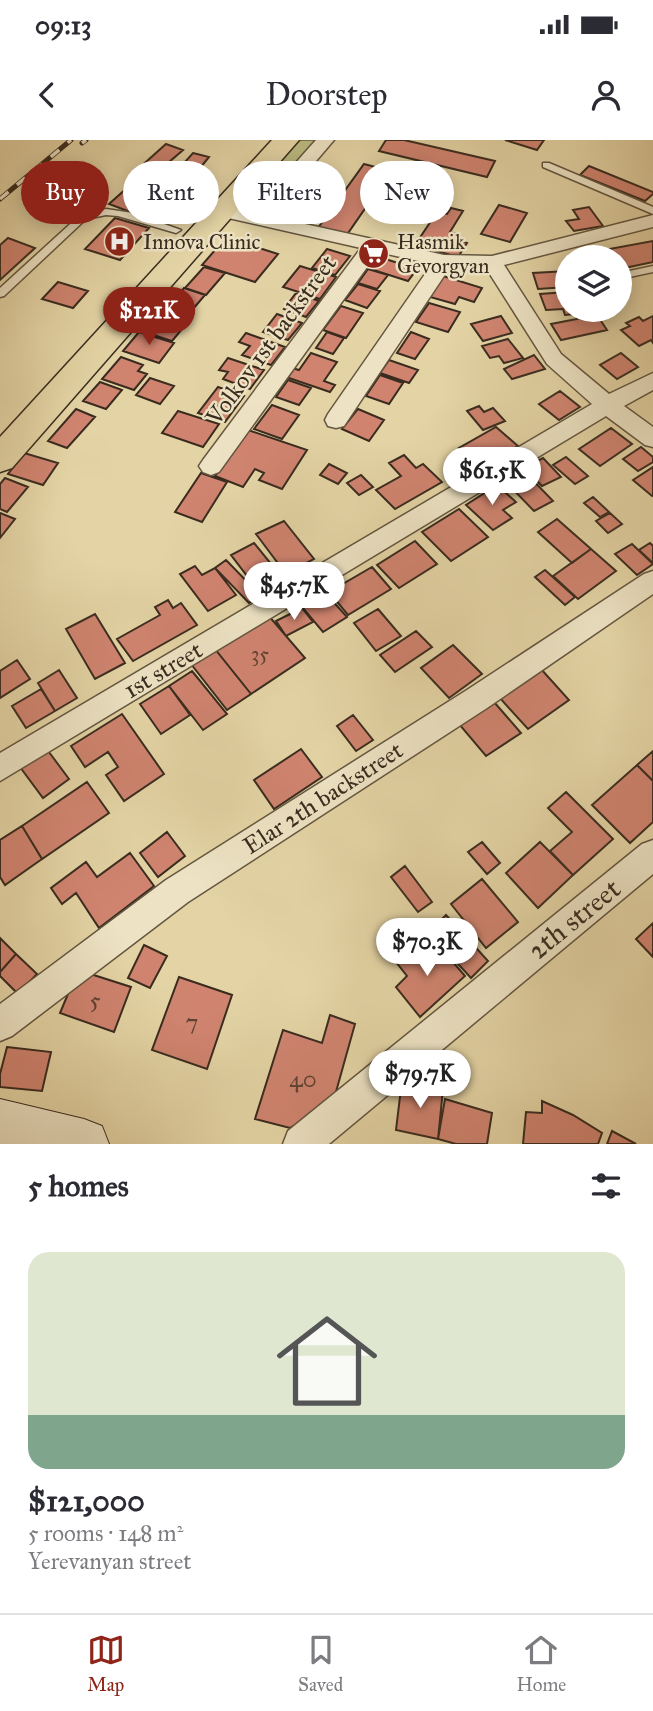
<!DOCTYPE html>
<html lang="en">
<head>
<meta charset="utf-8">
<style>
	body { margin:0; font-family:"IM FELL Great Primer",serif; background:#f7f7f7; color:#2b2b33; height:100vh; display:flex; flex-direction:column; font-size:26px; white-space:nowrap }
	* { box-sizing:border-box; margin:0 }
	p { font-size:23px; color:#7c7c81 }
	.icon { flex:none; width:38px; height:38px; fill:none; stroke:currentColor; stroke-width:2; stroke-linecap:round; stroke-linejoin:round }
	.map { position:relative; height:1004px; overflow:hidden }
	.panel { display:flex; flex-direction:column; background:#fff; flex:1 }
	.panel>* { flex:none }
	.guide { position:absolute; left:21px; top:21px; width:612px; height:63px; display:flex; gap:14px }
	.tools { position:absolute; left:555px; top:105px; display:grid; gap:14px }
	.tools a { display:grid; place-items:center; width:77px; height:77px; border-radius:50%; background:#fff; box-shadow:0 4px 18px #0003; font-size:35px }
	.price { position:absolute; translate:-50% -60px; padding:0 16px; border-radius:24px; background:#fff; color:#222; font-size:23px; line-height:46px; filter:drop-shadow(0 2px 4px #0008) }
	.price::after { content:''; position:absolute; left:50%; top:42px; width:21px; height:16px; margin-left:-10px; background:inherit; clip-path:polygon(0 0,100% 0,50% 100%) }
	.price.current { background:#8f2418; color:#fff }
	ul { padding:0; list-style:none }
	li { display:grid; align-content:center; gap:14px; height:371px; padding:0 28px }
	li+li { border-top:2px solid #e1e1e2 }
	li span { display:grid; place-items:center; height:217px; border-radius:21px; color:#555 }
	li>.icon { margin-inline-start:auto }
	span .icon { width:126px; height:126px; fill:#fffc; stroke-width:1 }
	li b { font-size:30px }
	h2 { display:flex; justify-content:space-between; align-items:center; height:84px; padding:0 28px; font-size:30px }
	.tag { padding:0 24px; border-radius:32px; background:#fff; box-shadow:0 4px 18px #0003; font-size:24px; line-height:63px }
	.tag.current { background:#8f2418; color:#fff }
	.status { display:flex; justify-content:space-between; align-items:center; height:49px; padding:0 35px; background:#fff; direction:ltr }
	.status svg { height:19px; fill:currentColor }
	header { display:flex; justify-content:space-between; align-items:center; height:91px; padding:0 28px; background:#fff; font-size:32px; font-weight:600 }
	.tab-bar { display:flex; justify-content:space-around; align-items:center; height:98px; border-top:2px solid #e1e1e2; background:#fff; font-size:19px; color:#7c7c81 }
	.tab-bar a { display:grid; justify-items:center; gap:4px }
	.tab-bar .current { color:#8f2418 }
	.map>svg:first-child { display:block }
	.green { fill:#bbbb81; stroke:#7a7450; stroke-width:2 }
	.building { fill:#d08470; stroke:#392c1f; stroke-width:2 }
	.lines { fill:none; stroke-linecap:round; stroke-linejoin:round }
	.lane-casing { stroke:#645640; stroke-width:3 }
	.street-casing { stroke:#645640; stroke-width:3 }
	.secondary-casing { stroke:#392c1f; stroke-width:2 }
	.primary-casing { stroke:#392c1f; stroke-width:3 }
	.path { stroke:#392c1f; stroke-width:2.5; stroke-dasharray:3.5 2.5; stroke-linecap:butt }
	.lane { fill:#ede3c4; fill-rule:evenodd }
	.street { fill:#ede3c4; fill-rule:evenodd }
	.secondary { fill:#ede3c4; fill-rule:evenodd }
	.primary { fill:#e4d4a5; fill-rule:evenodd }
	.rail-casing { stroke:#392c1f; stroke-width:5 }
	.rail { stroke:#ede3c4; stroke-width:3.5; stroke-dasharray:11; stroke-linecap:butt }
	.labels { text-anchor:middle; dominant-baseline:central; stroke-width:5; stroke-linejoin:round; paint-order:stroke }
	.far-poi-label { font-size:21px; fill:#392c1f; stroke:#ede3c4; text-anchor:start }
	.number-label { font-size:21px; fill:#5f4233 }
	.street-label { font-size:24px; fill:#392c1f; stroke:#ede3c4 }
	.near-number-label { font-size:24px; fill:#5f4233 }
	.near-street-label { font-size:28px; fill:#392c1f; stroke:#ede3c4 }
</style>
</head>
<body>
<div class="status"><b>09:13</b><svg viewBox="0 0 49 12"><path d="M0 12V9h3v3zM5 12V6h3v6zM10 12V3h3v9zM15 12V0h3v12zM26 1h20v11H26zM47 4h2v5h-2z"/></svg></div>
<header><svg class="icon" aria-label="back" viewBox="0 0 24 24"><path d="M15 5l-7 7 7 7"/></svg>Doorstep<svg class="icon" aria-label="person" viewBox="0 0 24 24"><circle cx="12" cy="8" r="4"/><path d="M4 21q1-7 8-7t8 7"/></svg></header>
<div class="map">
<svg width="653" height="1004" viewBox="0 0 653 1004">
	<rect width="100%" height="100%" fill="#e4d4a5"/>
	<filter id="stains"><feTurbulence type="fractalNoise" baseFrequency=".00286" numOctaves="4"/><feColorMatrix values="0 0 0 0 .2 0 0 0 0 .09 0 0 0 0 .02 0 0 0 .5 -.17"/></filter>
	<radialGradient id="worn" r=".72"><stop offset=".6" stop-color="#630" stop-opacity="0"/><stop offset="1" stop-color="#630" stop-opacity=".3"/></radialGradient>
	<path class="green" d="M297 0H322L267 57 254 53 255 48Z"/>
	<path class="building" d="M386 0H404L495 21 487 37 379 11Z
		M505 0H544L537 10Z
		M166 4 183 10 154 35 161 38 138 59 146 62 133 73 109 64 145 32 137 30Z
		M193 13 209 17 191 39 174 34Z
		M364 24 391 31 346 96 318 88Z
		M589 26 653 52V54L645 61 580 35Z
		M499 65 527 73 510 102 481 94Z
		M589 67 603 86 574 91 566 81 579 79 573 70Z
		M451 68 463 71 450 92 460 95 458 100 467 103 458 117 415 105 437 72 447 74Z
		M115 78 149 88 120 120 85 109Z
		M8 98 35 108 0 140V105Z
		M231 99 278 114 255 142 202 125 223 101Z
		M653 101V122L620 129V117L577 115Z
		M327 109 350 116 335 135 312 128Z
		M376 116 417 129 408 141 367 128Z
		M300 126 336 137 320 159 283 147Z
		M204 127 225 133 206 155 185 148Z
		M368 129 388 135 377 149 358 143Z
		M567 131V147L538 149 533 133Z
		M443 136 482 148 474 162 459 157 455 164 430 157Z
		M58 142 88 151 73 168 42 159Z
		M358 144 380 151 367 168 345 160Z
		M184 148 205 155 187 176 166 169Z
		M567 152V170H599L600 172 565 175 563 169 546 170 540 154Z
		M296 153 319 161 306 177 284 169Z
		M429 163 460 172 448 192 416 182Z
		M341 166 363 173 346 198 323 190Z
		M163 169 183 176 176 185 183 188 172 201 144 192Z
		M277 174 302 183 288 200 263 192Z
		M597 175 607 190 561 200 551 184Z
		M501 176 512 193 483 201 471 184Z
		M653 176V203L651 200 639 206 621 190 630 186 626 183 639 177 643 181Z
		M139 192 174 203 159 223 123 211Z
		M327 192 344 198 333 214 316 208Z
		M411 192 429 199 415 219 397 213Z
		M246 193 285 207 271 225 242 215 250 206 239 202Z
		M508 199 523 218 504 223 499 216 490 218 482 206Z
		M311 213 337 222 324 241 335 245 330 252 286 237 292 228 299 230Z
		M621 213 638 227 617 239 600 225Z
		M534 215 545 229 512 239 504 229Z
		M121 217 143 225 138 231 147 234 134 250 102 239Z
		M228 218 264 230 250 249 223 239 228 232 219 230Z
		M389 220 418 230 409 243 380 233Z
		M380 235 403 243 389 264 366 256Z
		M150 238 174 246 160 264 136 255Z
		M288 240 311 248 299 265 276 257Z
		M100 242 122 250 106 269 83 261Z
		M218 247 244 256 225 282 198 273Z
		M560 251 580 267 559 280 539 264Z
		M272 265 299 275 282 299 254 289Z
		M479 266 484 272 493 268 505 281 483 290 467 271Z
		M76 269 95 277 67 308 48 301Z
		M358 269 384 280 369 301 342 289Z
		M178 271 219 284 203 307 162 293Z
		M496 287 518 306 480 328 459 308Z
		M611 288 632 304 600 326 579 309Z
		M248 290 307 310 282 349 259 340 264 333 255 329 243 347 215 336Z
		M641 307 653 317V322L638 331 623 319Z
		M24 313 58 323 43 345 8 334Z
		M404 315 416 328 423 324 442 342 395 369 376 350 401 336 389 323Z
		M464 317 479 332 459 342 445 327Z
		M566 317 588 336 575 344 553 325Z
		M543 318 561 337 542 346 524 328Z
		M329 324 347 333 338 344 320 335Z
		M653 327V355L652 356 633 340Z
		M521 328 553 361 534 371 502 338Z
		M201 333 227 342 202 382 175 372Z
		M361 335 373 347 359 355 347 343Z
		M5 338 28 347 7 372 0 369V344Z
		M497 345 516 362 503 370 512 378 493 390 466 365Z
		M593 357 609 372 600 377 584 363Z
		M459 369 488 397 451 421 422 392Z
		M0 373 15 379 0 398Z
		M610 373 622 384 608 393 596 381Z
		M557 379 591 409 572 423 538 392Z
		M284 381 314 419 286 434 256 394Z
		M415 401 437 424 399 448 377 425Z
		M254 403 280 435 257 449 231 415Z
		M650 403 653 406V423L639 410Z
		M632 404 653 424 637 435 615 414Z
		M591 409 616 431 578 459 553 436Z
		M226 420 260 455 249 463 215 428Z
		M195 426 202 435 215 428 236 455 208 471 180 434Z
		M372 427 391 449 348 475 329 452Z
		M545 430 575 457 565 465 535 437Z
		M320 447 347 477 323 492 297 461Z
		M168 460 173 468 181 463 197 485 133 521 117 499 160 475 155 467Z
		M302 468 313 482 286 496 276 481Z
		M378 469 401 496 376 511 354 483Z
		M95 474 125 523 95 539 66 489Z
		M268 475 305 518 251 554 215 509Z
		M416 491 432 507 395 532 380 515Z
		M453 505 482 534 449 558 421 528Z
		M215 509 251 554 227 570 191 524Z
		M17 520 30 539 0 558V531Z
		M541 529 569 560 528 589 499 557Z
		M59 530 77 558 55 571 38 543Z
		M192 531 227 574 203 590 169 546Z
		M169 546 190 575 161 594 140 564Z
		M41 549 55 571 26 588 12 566Z
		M494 562 521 593 486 616 459 584Z
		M122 574 164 634 124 661 106 635 118 627 108 612 85 627 71 606Z
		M353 575 373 600 356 611 337 586Z
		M46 608 69 639 43 658 20 627Z
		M301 609 322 637 274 669 254 640Z
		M653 611V641L637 625Z
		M637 625 653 641V682L630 703 592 665Z
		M87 642 109 673 42 719 22 686Z
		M566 652 613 699 573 735 550 711 572 692 548 668Z
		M22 686 42 719 5 745 0 737V700Z
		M167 692 185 716 158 737 140 713Z
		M482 702 500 723 487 734 468 712Z
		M540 702 573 735 538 768 506 733Z
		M130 713 154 746 99 788 76 753 62 764 51 748 86 722 97 737Z
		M405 726 432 762 418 772 391 737Z
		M482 739 518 782 486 808 451 764Z
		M446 775 488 821 471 838 429 792Z
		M653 783V817L636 799Z
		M0 798 16 814 0 832Z
		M144 805 167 816 150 848 128 838Z
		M414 805 426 819 440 807 465 836 420 877 396 847 407 836 396 822Z
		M16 814 37 834 18 854 0 836V832Z
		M78 830 131 847 114 892 60 873Z
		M179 837 232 855 207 929 152 910Z
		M330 875 355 884 332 966 290 988 255 979 283 890 322 903Z
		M7 907 51 912 42 951 0 947V934Z
		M402 940 443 949 438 999 396 990Z
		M445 959 492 973 487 1004H456L438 999Z
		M542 961 573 975 602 993 598 1004H523L526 972 542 973Z
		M612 991 636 1004H607Z"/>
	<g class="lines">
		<defs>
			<path id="lane" d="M543 23H549L653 67V74L543 27Z
				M106 69 133 73 181 90 176 93 118 76 106 75 86 79 4 156 0 157V148L80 75Z
				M653 126V132L620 139V133Z"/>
			<path id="street" d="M316 0H334L269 76 444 115 492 116 653 75V87L504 125 561 214 609 254 653 233V250L624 266 653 287V307L645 305 606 276 0 641V613L592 264 547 224 486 128 450 127 344 286 336 288 328 286 325 280 328 274 432 124 378 112 219 332 211 335 203 332 199 326 203 320 361 108 193 70 190 66 199 60 252 72Z
				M653 431V454L487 568 188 762 12 896 0 901V864L166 740 467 550 644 434Z
				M653 700V734L329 1004H283L288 991 642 704Z"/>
			<path id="secondary" d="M0 959 84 979 102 986 109 1004H0Z"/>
			<path id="primary" d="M272 0H299L12 328 0 332V297Z"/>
		</defs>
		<use href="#lane" class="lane-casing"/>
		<use href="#street" class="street-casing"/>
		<use href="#secondary" class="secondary-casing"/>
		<use href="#primary" class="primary-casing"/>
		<path class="path" d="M205 42 216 45"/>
		<use href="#lane" class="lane"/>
		<use href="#street" class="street"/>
		<use href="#secondary" class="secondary"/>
		<use href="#primary" class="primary"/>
		<defs>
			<path id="rail" d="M82 3 86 0
				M0 59 71 0"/>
		</defs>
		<use href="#rail" class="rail-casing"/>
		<use href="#rail" class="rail"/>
	</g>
	<defs>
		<symbol id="hospital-disc" viewBox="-11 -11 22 22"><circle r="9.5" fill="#8f2418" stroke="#ede3c4"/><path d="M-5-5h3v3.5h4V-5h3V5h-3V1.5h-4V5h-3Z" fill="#fff"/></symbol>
		<symbol id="supermarket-disc" viewBox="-11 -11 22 22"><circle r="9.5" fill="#8f2418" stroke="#ede3c4"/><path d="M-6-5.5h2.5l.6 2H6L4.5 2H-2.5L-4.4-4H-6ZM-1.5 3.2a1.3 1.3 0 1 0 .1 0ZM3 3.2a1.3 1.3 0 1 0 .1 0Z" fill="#fff"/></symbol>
	</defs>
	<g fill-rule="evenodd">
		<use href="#hospital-disc" x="102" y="84" width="35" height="35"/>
		<use href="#supermarket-disc" x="356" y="96" width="35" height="35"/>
	</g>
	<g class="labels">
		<g class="far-poi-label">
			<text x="143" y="102">Innova Clinic</text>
			<text x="397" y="102">Hasmik<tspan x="397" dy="24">Gevorgyan</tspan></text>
		</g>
		<g class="number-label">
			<text x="260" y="514">35</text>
		</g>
		<g class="street-label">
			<text transform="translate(271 200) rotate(-54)">Volkov 1st backstreet</text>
			<text transform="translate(163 530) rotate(-31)">1st street</text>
			<text transform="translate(323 658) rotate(-33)">Elar 2th backstreet</text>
		</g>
		<g class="near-number-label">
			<text x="95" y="860">5</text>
			<text x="192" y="882">7</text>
			<text x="303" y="939">40</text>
		</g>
		<g class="near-street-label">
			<text transform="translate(574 779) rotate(-39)">2th street</text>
		</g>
	</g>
	<rect width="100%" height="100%" filter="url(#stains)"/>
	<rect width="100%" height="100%" fill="url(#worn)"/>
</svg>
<div class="tools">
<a><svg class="icon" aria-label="layers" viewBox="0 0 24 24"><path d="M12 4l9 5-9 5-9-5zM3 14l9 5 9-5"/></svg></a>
</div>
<b class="price current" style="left:149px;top:207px">$121K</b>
<b class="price" style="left:492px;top:367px">$61.5K</b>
<b class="price" style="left:294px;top:482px">$45.7K</b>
<b class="price" style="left:427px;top:838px">$70.3K</b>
<b class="price" style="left:420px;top:970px">$79.7K</b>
<div class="guide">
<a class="tag current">Buy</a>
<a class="tag">Rent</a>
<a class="tag">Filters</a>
<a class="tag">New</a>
</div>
</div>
<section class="panel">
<h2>5 homes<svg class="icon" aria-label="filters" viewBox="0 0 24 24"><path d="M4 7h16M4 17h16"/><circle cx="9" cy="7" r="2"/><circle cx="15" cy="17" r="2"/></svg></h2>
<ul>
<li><span style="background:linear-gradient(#dfe7d0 75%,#7fa58c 0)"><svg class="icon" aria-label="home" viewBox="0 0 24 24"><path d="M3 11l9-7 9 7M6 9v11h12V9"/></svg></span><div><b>$121,000</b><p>5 rooms · 148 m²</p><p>Yerevanyan street</p></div></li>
</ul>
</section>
<nav class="tab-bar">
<a class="current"><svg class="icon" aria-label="map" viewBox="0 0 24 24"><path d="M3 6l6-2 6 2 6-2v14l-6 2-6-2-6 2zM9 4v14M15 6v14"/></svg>Map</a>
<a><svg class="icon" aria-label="saved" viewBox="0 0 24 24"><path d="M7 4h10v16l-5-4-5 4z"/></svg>Saved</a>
<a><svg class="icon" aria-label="home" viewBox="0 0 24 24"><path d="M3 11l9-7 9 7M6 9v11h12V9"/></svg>Home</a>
</nav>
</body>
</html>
